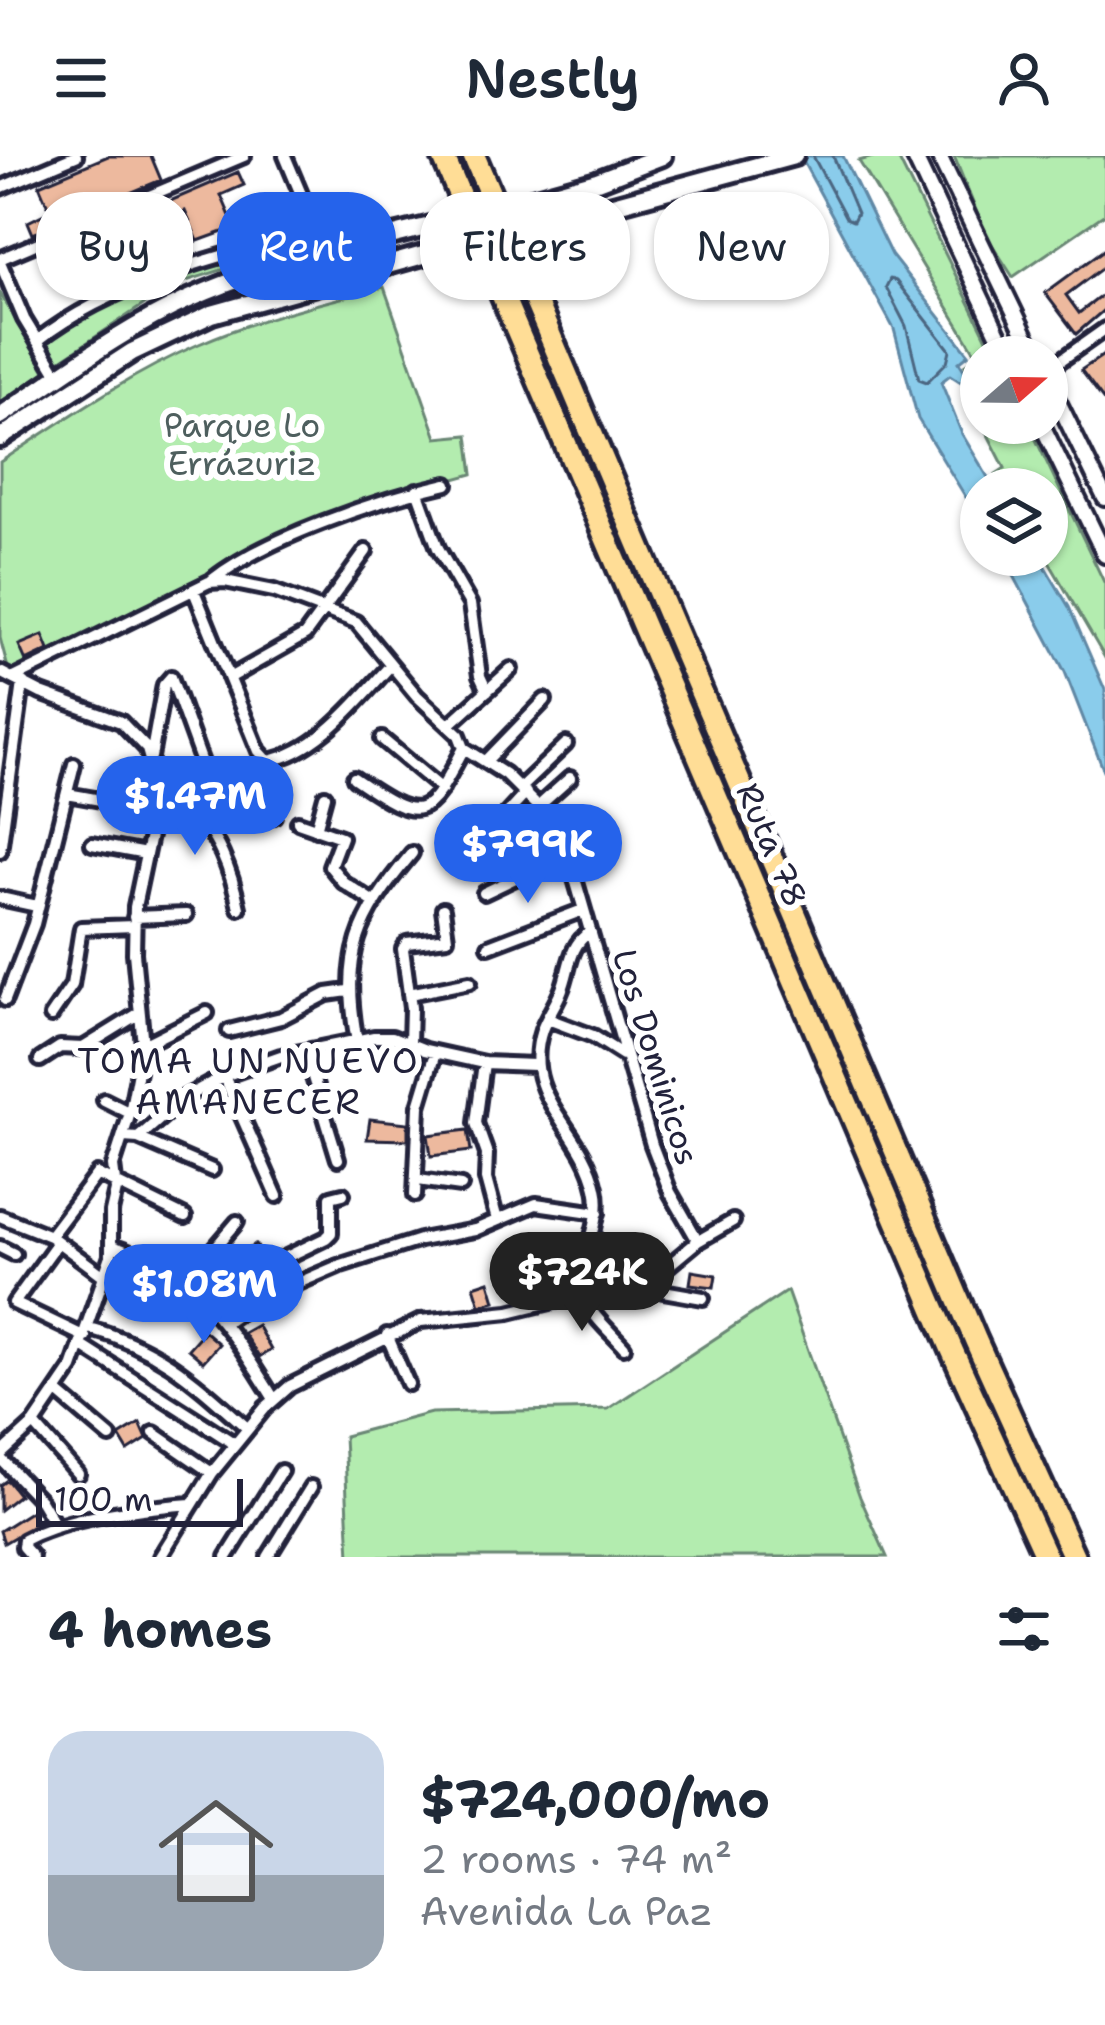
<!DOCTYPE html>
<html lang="en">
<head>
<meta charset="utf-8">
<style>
	body { margin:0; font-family:"Shantell Sans",sans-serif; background:#f6f6f7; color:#1f2937; height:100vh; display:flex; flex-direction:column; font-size:45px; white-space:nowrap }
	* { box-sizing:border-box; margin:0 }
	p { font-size:39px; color:#747a83 }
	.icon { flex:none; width:66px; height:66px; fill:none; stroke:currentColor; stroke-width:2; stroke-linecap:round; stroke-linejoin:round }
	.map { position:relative; height:1401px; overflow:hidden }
	.drawer { display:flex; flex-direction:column; background:#fff; flex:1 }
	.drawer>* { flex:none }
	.banner { position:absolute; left:36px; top:36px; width:1035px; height:108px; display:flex; gap:24px }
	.needle { width:78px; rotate:70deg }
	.fabs { position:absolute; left:960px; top:180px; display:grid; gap:24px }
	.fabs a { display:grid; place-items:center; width:108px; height:108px; border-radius:50%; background:#fff; box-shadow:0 3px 9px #0004; font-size:60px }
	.scale { position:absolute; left:36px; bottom:30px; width:207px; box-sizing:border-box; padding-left:12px; border:6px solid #22223b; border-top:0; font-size:33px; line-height:42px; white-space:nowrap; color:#22223b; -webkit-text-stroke:9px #fff; paint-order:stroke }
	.price { position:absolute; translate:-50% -102px; padding:0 27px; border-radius:42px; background:#2563eb; color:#fff; font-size:39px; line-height:78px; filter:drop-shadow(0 3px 6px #0008) }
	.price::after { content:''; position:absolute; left:50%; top:72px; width:36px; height:27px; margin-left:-18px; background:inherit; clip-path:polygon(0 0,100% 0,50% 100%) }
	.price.active { background:#222; color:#fff }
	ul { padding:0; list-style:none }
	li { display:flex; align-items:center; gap:36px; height:300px; padding:0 48px }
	li span { display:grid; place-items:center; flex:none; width:336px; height:240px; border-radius:36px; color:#555 }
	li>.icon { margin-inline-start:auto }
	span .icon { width:144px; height:144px; fill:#fffc; stroke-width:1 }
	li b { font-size:51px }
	h2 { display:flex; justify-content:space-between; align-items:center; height:144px; padding:0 48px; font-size:51px }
	.pill { padding:0 42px; border-radius:48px; background:#fff; box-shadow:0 3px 9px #0004; font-size:42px; line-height:108px }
	.pill.active { background:#2563eb; color:#fff }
	header { display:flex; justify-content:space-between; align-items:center; height:156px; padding:0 48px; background:#fff; font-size:54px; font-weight:600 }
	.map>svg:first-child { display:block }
	.green { fill:#b3ecaf; stroke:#6a8775; stroke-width:3 }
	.water { fill:#8acceb; stroke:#6088a5; stroke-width:3 }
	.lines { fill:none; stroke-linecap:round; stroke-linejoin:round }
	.shore { stroke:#4c6681; stroke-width:3 }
	.building { fill:#edb99e; stroke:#22223b; stroke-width:3 }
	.minor-casing { stroke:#22223b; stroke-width:20 }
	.tertiary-casing { stroke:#22223b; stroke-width:22 }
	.secondary-casing { stroke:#22223b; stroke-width:26 }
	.motorway-casing { stroke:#22223b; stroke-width:30 }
	.minor { stroke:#fff; stroke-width:10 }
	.tertiary { stroke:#fff; stroke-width:14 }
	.secondary { stroke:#fff; stroke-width:16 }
	.motorway { stroke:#ffdd96; stroke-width:21 }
	.secondary-bridge-casing { stroke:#22223b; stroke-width:26; stroke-linecap:butt }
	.secondary-bridge { stroke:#fff; stroke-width:16 }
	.labels { text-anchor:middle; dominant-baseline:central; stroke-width:12; stroke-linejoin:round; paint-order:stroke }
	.park-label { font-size:33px; fill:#4e5f5e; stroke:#fff }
	.street-label { font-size:33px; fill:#22223b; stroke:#fff }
	.neighbourhood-label { font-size:36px; letter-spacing:3px; fill:#22223b; stroke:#fff }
</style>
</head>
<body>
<header><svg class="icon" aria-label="menu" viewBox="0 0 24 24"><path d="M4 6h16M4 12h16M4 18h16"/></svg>Nestly<svg class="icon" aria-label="person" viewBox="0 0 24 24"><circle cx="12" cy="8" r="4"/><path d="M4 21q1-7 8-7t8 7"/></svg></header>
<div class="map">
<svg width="1105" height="1401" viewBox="0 0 1105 1401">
	<rect width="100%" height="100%" fill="#fff"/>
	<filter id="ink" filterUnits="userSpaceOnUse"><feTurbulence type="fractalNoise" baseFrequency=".00833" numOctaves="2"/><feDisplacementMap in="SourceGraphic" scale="24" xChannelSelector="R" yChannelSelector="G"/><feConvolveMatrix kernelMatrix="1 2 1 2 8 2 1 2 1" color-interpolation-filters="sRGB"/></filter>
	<g filter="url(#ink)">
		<path class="green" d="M876 0 899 4 996 201H981V266L968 240 977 229 965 209 978 201 859 5Z
			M954 0H1105V58L1013 121 986 79Z
			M304 82 305 88 173 129 58 206 46 186C123 133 214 104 304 82Z
			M384 131 437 282 468 279 473 318 383 343 9 516 0 482V306C64 264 128 219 199 188 258 162 321 147 384 131Z
			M0 137 46 217 0 248Z
			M982 267H1028L1105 428V502L1045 399 1047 333H1003L996 318 1005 312Z
			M787 1135 860 1341 887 1401H350L344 1280 431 1257 608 1253Z"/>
		<path class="water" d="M800 0H843L891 99 969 198 959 206 970 223 964 228 950 219 941 226 962 278 995 333H981V366L918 263 894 173Z
			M1003 399H1038L1069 451 1105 534V618L1065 516Z"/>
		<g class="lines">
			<path class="shore" d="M813 0 846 62 853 65 857 57 833 0
				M890 123 896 125 950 194 947 206 927 226 919 223 906 170 886 131Z"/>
		</g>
		<path class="building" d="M108 0H151L161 24 33 78 28 66 50 55 39 29Z
			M238 16 244 29 221 39 230 60 253 50 259 63 198 85 185 55 153 68 165 94 123 112 112 85 94 93 88 80Z
			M1105 93V110L1066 139 1079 157 1105 137V153L1076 178 1045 137Z
			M1105 198V246L1081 214Z
			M43 479 49 494 26 505 19 489Z
			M370 963 408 967V984L367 983Z
			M468 974 471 995 431 1000 428 979Z
			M255 1088 265 1100 239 1113 223 1132 232 1144 222 1152 201 1130Z
			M692 1115 716 1119 714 1131 690 1128Z
			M489 1125 495 1145 480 1149 474 1130Z
			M257 1169 271 1194 259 1201 243 1177Z
			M204 1175 219 1188 203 1206 188 1193Z
			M140 1267 147 1283 128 1295 119 1280Z
			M7 1324 19 1339 0 1354V1329Z
			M30 1356 38 1367 4 1387 0 1375Z"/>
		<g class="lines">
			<defs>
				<path id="minor" d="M285 0 326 98
					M0 32 76 0
					M0 103 244 0
					M0 106 24 163 59 221
					M37 185C112 126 226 97 316 75
					M1047 214 1105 173
					M417 334 438 392 470 448 480 520 487 535
					M212 424C265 382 380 343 447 328
					M194 435 259 595 268 605C319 596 358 544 391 509
					M0 516 41 537 121 566 147 593 159 637 135 751 134 797 143 889 130 957 113 1010 116 1034 111 1056V1100L72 1212 34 1268 0 1299
					M171 521 218 651
					M231 521 305 479 366 395
					M14 522 209 426 225 425 274 435 356 466 417 540 459 579 464 592 505 618 554 667 569 702 652 989 670 1036 698 1085
					M449 569 511 513
					M382 583 442 633
					M151 601 164 529 171 521
					M486 605 545 544
					M354 622C425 671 427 662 464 592
					M520 632 566 588
					M67 638 157 654
					M159 645C168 648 179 650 188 655 217 671 233 722 239 752
					M540 649 570 622
					M197 662 261 637 267 641 274 660
					M298 666 341 681 330 710 343 726 372 745
					M316 673 325 640
					M92 688 146 698
					M0 695 23 527
					M469 699 526 637
					M484 737 568 697
					M0 742 37 750
					M134 761 186 759
					M589 777C569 789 570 813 562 833 557 847 547 860 542 874 520 942 582 970 596 1032 605 1069 575 1106 585 1141 590 1159 612 1177 624 1191
					M489 790 583 754
					M409 838 470 826
					M5 844 34 768 74 608
					M51 860 72 829 81 772 134 770
					M548 863 593 880 623 899
					M229 875 281 862 327 838 348 835
					M357 886C341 798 357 763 412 697
					M410 887 411 852 403 793 407 787 447 782 443 753
					M143 889 207 857
					M305 895 338 1003
					M40 904 60 891 83 892 138 858
					M484 907 476 967 487 998 486 1023 497 1064
					M224 920 277 1040
					M104 944 130 957
					M123 981 138 982 184 942 224 920 281 900 374 881H392L425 894 484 907 535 909
					M138 982 212 1014
					M418 1024 461 1030
					M415 1039 419 950 435 897
					M0 1060 50 1080 104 1120
					M50 1080 97 1018 185 1061
					M58 1086 14 1147 85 1181
					M112 1090C198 1119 228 1169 274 1243
					M0 1091 14 1098
					M186 1126 237 1066
					M650 1127 663 1135 703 1142
					M254 1146 243 1126 245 1121 326 1082 331 1077V1041L343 1038
					M224 1167 254 1146 338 1110 420 1084 475 1074 536 1048 598 1057
					M89 1172C160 1192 193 1224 247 1272
					M387 1179 408 1228
					M82 1190 235 1288
					M57 1236 110 1281
					M34 1268 78 1318
					M154 1277 212 1317
					M0 1302 40 1344 56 1371
					M32 1401 23 1391 24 1384C69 1360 141 1352 191 1348
					M160 1401 212 1317 265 1252 290 1230 421 1165 509 1156 583 1138 644 1130 698 1085 733 1065
					M227 1401 281 1315
					M268 1401 311 1331"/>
				<path id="tertiary" d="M914 0 1009 201
					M939 0 1036 201
					M1047 223 1105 342
					M1041 267 1105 399"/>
				<path id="secondary" d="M518 47 597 25 662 0
					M528 72 794 0
					M0 260C61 220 121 174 187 144 270 106 362 88 450 65
					M0 282 132 196 212 158 459 89"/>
				<path id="motorway" d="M443 0 952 1194 1046 1401
					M474 0 976 1185 1074 1401"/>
			</defs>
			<use href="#minor" class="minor-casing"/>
			<use href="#tertiary" class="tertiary-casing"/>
			<use href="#secondary" class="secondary-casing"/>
			<use href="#motorway" class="motorway-casing"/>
			<use href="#minor" class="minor"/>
			<use href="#tertiary" class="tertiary"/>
			<use href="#secondary" class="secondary"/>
			<use href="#motorway" class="motorway"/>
			<defs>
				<path id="secondary-bridge" d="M450 65 518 47
					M459 89 528 72"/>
			</defs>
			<use href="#secondary-bridge" class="secondary-bridge-casing"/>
			<use href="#secondary-bridge" class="secondary-bridge"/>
		</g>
	</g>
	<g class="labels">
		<g class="park-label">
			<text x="242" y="269">Parque Lo<tspan x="242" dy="38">Errázuriz</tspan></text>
		</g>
		<g class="street-label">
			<text transform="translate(772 689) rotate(67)">Ruta 78</text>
			<text transform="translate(656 901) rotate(73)">Los Dominicos</text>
		</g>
		<g class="neighbourhood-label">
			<text x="249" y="904">TOMA UN NUEVO<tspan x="249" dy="41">AMANECER</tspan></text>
		</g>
	</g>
</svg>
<div class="fabs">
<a><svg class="needle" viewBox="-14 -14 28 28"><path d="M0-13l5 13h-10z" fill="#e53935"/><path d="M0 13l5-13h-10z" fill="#747a83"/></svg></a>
<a><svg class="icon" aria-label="layers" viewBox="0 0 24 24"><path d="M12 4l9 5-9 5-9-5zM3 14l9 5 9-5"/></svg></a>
</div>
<div class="scale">100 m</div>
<b class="price" style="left:195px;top:702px">$1.47M</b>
<b class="price" style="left:528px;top:750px">$799K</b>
<b class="price active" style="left:582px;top:1178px">$724K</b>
<b class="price" style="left:204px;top:1190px">$1.08M</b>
<div class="banner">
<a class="pill">Buy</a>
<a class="pill active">Rent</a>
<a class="pill">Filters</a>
<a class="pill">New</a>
</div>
</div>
<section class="drawer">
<h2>4 homes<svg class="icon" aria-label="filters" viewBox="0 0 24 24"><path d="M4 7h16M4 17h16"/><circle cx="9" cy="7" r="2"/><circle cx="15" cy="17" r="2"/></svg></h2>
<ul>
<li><span style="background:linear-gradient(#c9d6e8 60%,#9aa5b1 0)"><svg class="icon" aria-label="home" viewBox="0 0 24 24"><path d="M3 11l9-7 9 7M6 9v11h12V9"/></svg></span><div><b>$724,000/mo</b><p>2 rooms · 74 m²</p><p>Avenida La Paz</p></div></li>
</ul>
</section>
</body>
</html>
